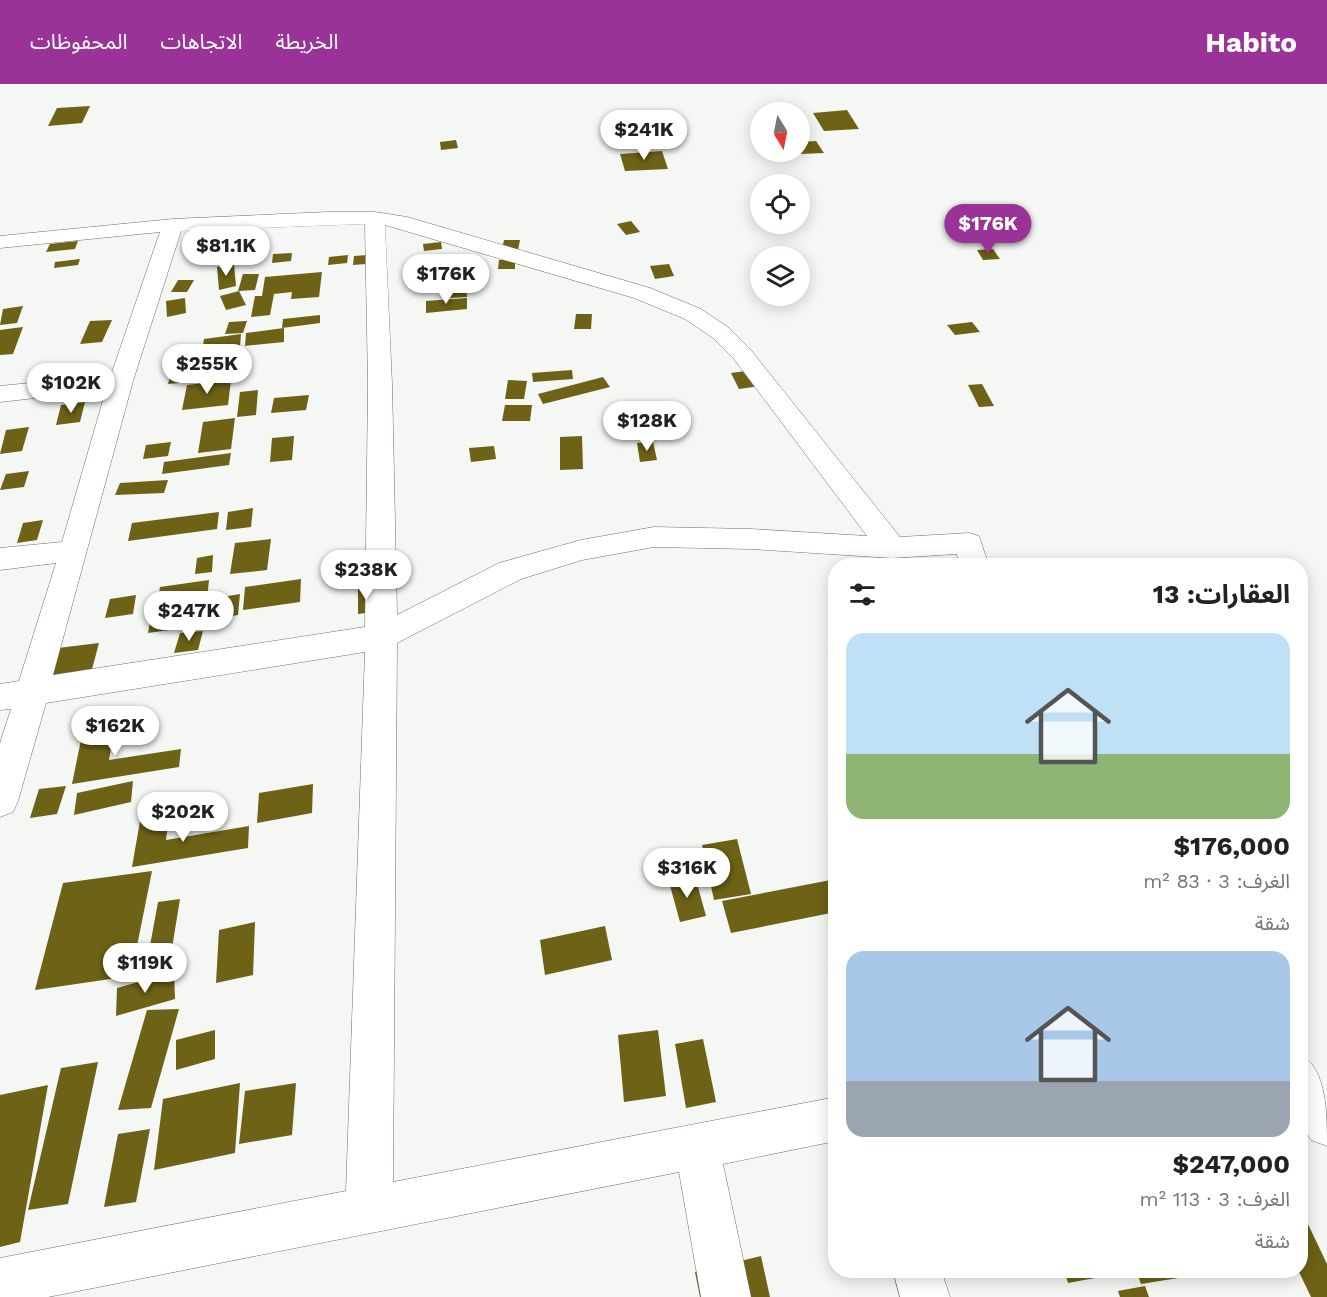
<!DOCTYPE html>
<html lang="ar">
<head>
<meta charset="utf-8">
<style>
	body { margin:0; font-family:"Work Sans","Noto Sans Arabic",sans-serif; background:#f2f2f2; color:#222; direction:rtl; height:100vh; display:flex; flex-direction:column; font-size:22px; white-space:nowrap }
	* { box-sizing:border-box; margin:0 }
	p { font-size:20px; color:#767676 }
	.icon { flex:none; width:33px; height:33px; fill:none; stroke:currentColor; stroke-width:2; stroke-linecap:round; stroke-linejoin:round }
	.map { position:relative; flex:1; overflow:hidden; direction:ltr }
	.details { position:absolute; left:828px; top:474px; width:480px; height:720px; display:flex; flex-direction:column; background:#fff; border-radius:24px; box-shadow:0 3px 15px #0003; direction:rtl }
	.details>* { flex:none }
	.needle { width:39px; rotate:170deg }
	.tools { position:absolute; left:750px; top:18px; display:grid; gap:12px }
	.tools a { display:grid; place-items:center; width:60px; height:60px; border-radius:50%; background:#fff; box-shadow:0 3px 15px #0003; font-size:30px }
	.price { position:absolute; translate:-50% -51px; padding:0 14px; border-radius:21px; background:#fff; color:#222; font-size:20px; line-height:39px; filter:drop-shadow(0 2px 3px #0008) }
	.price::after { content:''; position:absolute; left:50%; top:36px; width:18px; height:14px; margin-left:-9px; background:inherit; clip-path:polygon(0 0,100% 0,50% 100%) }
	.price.selected { background:#9a3397; color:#fff }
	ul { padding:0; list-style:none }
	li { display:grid; align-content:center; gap:12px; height:318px; padding:0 18px }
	li span { display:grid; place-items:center; height:186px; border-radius:18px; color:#555 }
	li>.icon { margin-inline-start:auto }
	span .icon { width:108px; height:108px; fill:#fffc; stroke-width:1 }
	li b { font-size:26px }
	h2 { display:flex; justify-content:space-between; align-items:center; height:72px; padding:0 18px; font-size:26px }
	header { display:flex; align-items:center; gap:36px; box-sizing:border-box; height:84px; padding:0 30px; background:#9a3397; color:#fff }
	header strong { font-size:28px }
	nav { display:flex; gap:33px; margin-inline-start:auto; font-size:21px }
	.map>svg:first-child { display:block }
	.building { fill:#6d6216 }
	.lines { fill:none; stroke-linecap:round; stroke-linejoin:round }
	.street-casing { stroke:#6b6e6a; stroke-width:1 }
	.street { fill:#fff; fill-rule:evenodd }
</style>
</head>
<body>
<header>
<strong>Habito</strong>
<nav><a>الخريطة</a><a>الاتجاهات</a><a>المحفوظات</a></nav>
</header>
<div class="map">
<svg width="1327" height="1213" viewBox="0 0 1327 1213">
	<rect width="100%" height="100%" fill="#f4f7f3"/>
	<path class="building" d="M90 22 82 39 48 42 57 24Z
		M847 26 859 45 824 47 813 29Z
		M456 56 458 64 441 66 440 58Z
		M816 57 824 69 776 71 774 68H800V58Z
		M662 67 668 85 625 87 620 70Z
		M631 137 640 148 626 151 617 140Z
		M504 156H520L518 166H502Z
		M78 157 75 165 46 168 50 160Z
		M218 157H235L232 164 215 165Z
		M441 158 442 165 424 167 423 160Z
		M993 165 1000 175 983 176 977 166Z
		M292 169 291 177 272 179 273 170Z
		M348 171 347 179 328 181 329 173Z
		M367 171 366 180 353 181 354 172Z
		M80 175 78 181 54 184 55 178Z
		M515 175V185H498L499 176Z
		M234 180 236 202 219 206 217 183Z
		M669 180 674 192 655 195 650 182Z
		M484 182 488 190 471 193 467 185Z
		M449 185 450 195 421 198 420 187Z
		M322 188 319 213 291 215 292 208 274 210 270 231 251 233 255 212H262L265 193Z
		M243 190H259L255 206 238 207Z
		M178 196H194L187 208H171Z
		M466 202 467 213 450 214 449 203Z
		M239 207 246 221 226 226 220 212Z
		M185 214 186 229 167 233 166 217Z
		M467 214V225L426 229V217Z
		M23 222 17 239 0 241 3 225Z
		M576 230H592L591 245H574Z
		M320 231V239L282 244 283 235Z
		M112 236 102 258 80 260 90 237Z
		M247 237 243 249 225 250 229 238Z
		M972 238 980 248 955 251 947 241Z
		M23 243 13 270 0 271V246Z
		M284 244V258L245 262 246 249Z
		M241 250 240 263 202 267 204 255Z
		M242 275 241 286 205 290 206 279Z
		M193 281 189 298 168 300 173 282Z
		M572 286 573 295 533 298 532 289Z
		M752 286 760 302 739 305 731 289Z
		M603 293 610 303 543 320 538 310Z
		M231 296 228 321 182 326 187 301Z
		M508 296 527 297 524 315H505Z
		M982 300 994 322 979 323 968 301Z
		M258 306 256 331 237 333 240 308Z
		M309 311 306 326 271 329 274 314Z
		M85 318 80 338 56 341 61 321Z
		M505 321H532L530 337H502Z
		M235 334 231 365 198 369 203 338Z
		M649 335 653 348 632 350 630 336Z
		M29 343 22 367 0 370 6 346Z
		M294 352 292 376 270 378 272 354Z
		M582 352 583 385 560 386V353Z
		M171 358 168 372 143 375 146 361Z
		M653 358 657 376 640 378 637 359Z
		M494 362 496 375 471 378 469 364Z
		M231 369 229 381 162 390 164 378Z
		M29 387 24 403 0 406 6 390Z
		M168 396 164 409 115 411 120 399Z
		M253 424 251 443 226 446 228 428Z
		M219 428 217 445 128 457 132 439Z
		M43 436 37 456 17 459 23 439Z
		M271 455 267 486 230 490 235 459Z
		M213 471 212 488 195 490 197 474Z
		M301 495 300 518 243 526 245 503Z
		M209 496 207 515 157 522 160 503Z
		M373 503 374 528 358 530V505Z
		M240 510 238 531 215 535 217 514Z
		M136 511 133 530 105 534 110 515Z
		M206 518 204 541 148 549 152 527Z
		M203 547 198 566 174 569 180 549Z
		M99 559 91 589 48 595 58 564Z
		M116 636 109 676 181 665 179 683 72 700 84 641Z
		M133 697 131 718 74 731 77 709Z
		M313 700 312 729 257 739 259 709Z
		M66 702 57 730 30 734 39 705Z
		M169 732 166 756 249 742 248 764 132 783 140 737Z
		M836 733V762H835L828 734Z
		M737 755 751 810 714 816 702 761Z
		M152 787 131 892 35 906 63 799Z
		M695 792 706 832 680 838 669 798Z
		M836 795V828L731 849 722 817Z
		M180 815 172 864 149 867 158 818Z
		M255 838 253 891 216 899 219 846Z
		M605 842 612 876 545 891 540 856Z
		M174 888 175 915 116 932 117 904Z
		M179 925 151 1024 118 1026 147 926Z
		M215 946V975L176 986V956Z
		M658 946 666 1012 624 1018 618 951Z
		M703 955 716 1018 686 1024 675 960Z
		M98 978 68 1120 28 1126 61 984Z
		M240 999 235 1069 154 1086 163 1015Z
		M296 999 292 1051 239 1060 245 1007Z
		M48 1001 20 1158 0 1163V1011Z
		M150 1045 136 1118 104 1123 118 1050Z
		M1307 1138 1327 1180V1213H1311L1298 1186H1300V1139Z
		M761 1172 770 1213H700L695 1188Z
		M1064 1186H1104L1106 1192 1068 1199Z
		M1136 1186H1201L1203 1190 1141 1200Z
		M1248 1186H1278V1188L1251 1193Z
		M1145 1202 1149 1213H1120L1118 1207Z"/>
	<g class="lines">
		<defs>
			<path id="street" d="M328 128H375L407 133 650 204 701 225 729 244 750 265 900 453 969 449 979 452 989 482H959L957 470 892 474 751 465 654 463 582 476 521 495 397 559 393 1098 836 1013V1057L723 1080 751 1213H701L679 1088 48 1213H0V1174L346 1107 365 568 46 619 18 717 13 728 0 733V659L11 625 0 626V600L19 597 56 479 0 486V464L62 458 106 306 0 318V302L111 291 160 148 0 164V152L173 135ZM365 140 368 300 365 543 53 591 133 297 181 147ZM385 141 634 214 685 235 713 254 734 275 867 452 751 445 654 443 581 456 499 479 397 531 392 300Z
				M1300 970C1327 985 1327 1028 1327 1062L1311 1056 1300 1036Z
				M893 1186H941L950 1213H900Z"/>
		</defs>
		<use href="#street" class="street-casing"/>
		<use href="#street" class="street"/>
	</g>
</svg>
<div class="tools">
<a><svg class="needle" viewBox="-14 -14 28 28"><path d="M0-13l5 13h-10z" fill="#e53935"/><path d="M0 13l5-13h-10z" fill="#767676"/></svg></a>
<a><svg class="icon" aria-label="locate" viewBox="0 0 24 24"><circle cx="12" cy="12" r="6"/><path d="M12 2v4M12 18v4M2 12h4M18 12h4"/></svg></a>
<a><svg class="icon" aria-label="layers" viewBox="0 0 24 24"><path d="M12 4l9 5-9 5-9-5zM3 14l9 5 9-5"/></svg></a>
</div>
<b class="price" style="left:644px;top:77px">$241K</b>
<b class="price selected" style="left:988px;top:171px">$176K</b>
<b class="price" style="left:226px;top:193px">$81.1K</b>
<b class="price" style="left:446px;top:221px">$176K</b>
<b class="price" style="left:207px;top:311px">$255K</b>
<b class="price" style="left:71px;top:330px">$102K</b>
<b class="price" style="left:647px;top:368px">$128K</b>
<b class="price" style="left:366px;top:517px">$238K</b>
<b class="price" style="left:189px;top:558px">$247K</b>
<b class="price" style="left:115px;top:673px">$162K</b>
<b class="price" style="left:183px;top:759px">$202K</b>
<b class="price" style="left:687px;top:815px">$316K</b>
<b class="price" style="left:145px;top:910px">$119K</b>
<section class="details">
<h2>العقارات: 13<svg class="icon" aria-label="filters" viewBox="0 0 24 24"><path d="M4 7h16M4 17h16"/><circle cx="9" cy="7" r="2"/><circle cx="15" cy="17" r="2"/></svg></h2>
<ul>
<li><span style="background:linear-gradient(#bfe0f5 65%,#8fb573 0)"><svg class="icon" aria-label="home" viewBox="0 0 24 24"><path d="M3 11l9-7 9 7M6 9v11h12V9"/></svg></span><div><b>$176,000</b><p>الغرف: 3 · 83 m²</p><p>شقة</p></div></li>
<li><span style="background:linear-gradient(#a9c7e8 70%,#9aa5b1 0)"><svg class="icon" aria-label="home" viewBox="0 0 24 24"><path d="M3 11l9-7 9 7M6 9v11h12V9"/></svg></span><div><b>$247,000</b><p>الغرف: 3 · 113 m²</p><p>شقة</p></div></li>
</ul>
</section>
</div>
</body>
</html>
